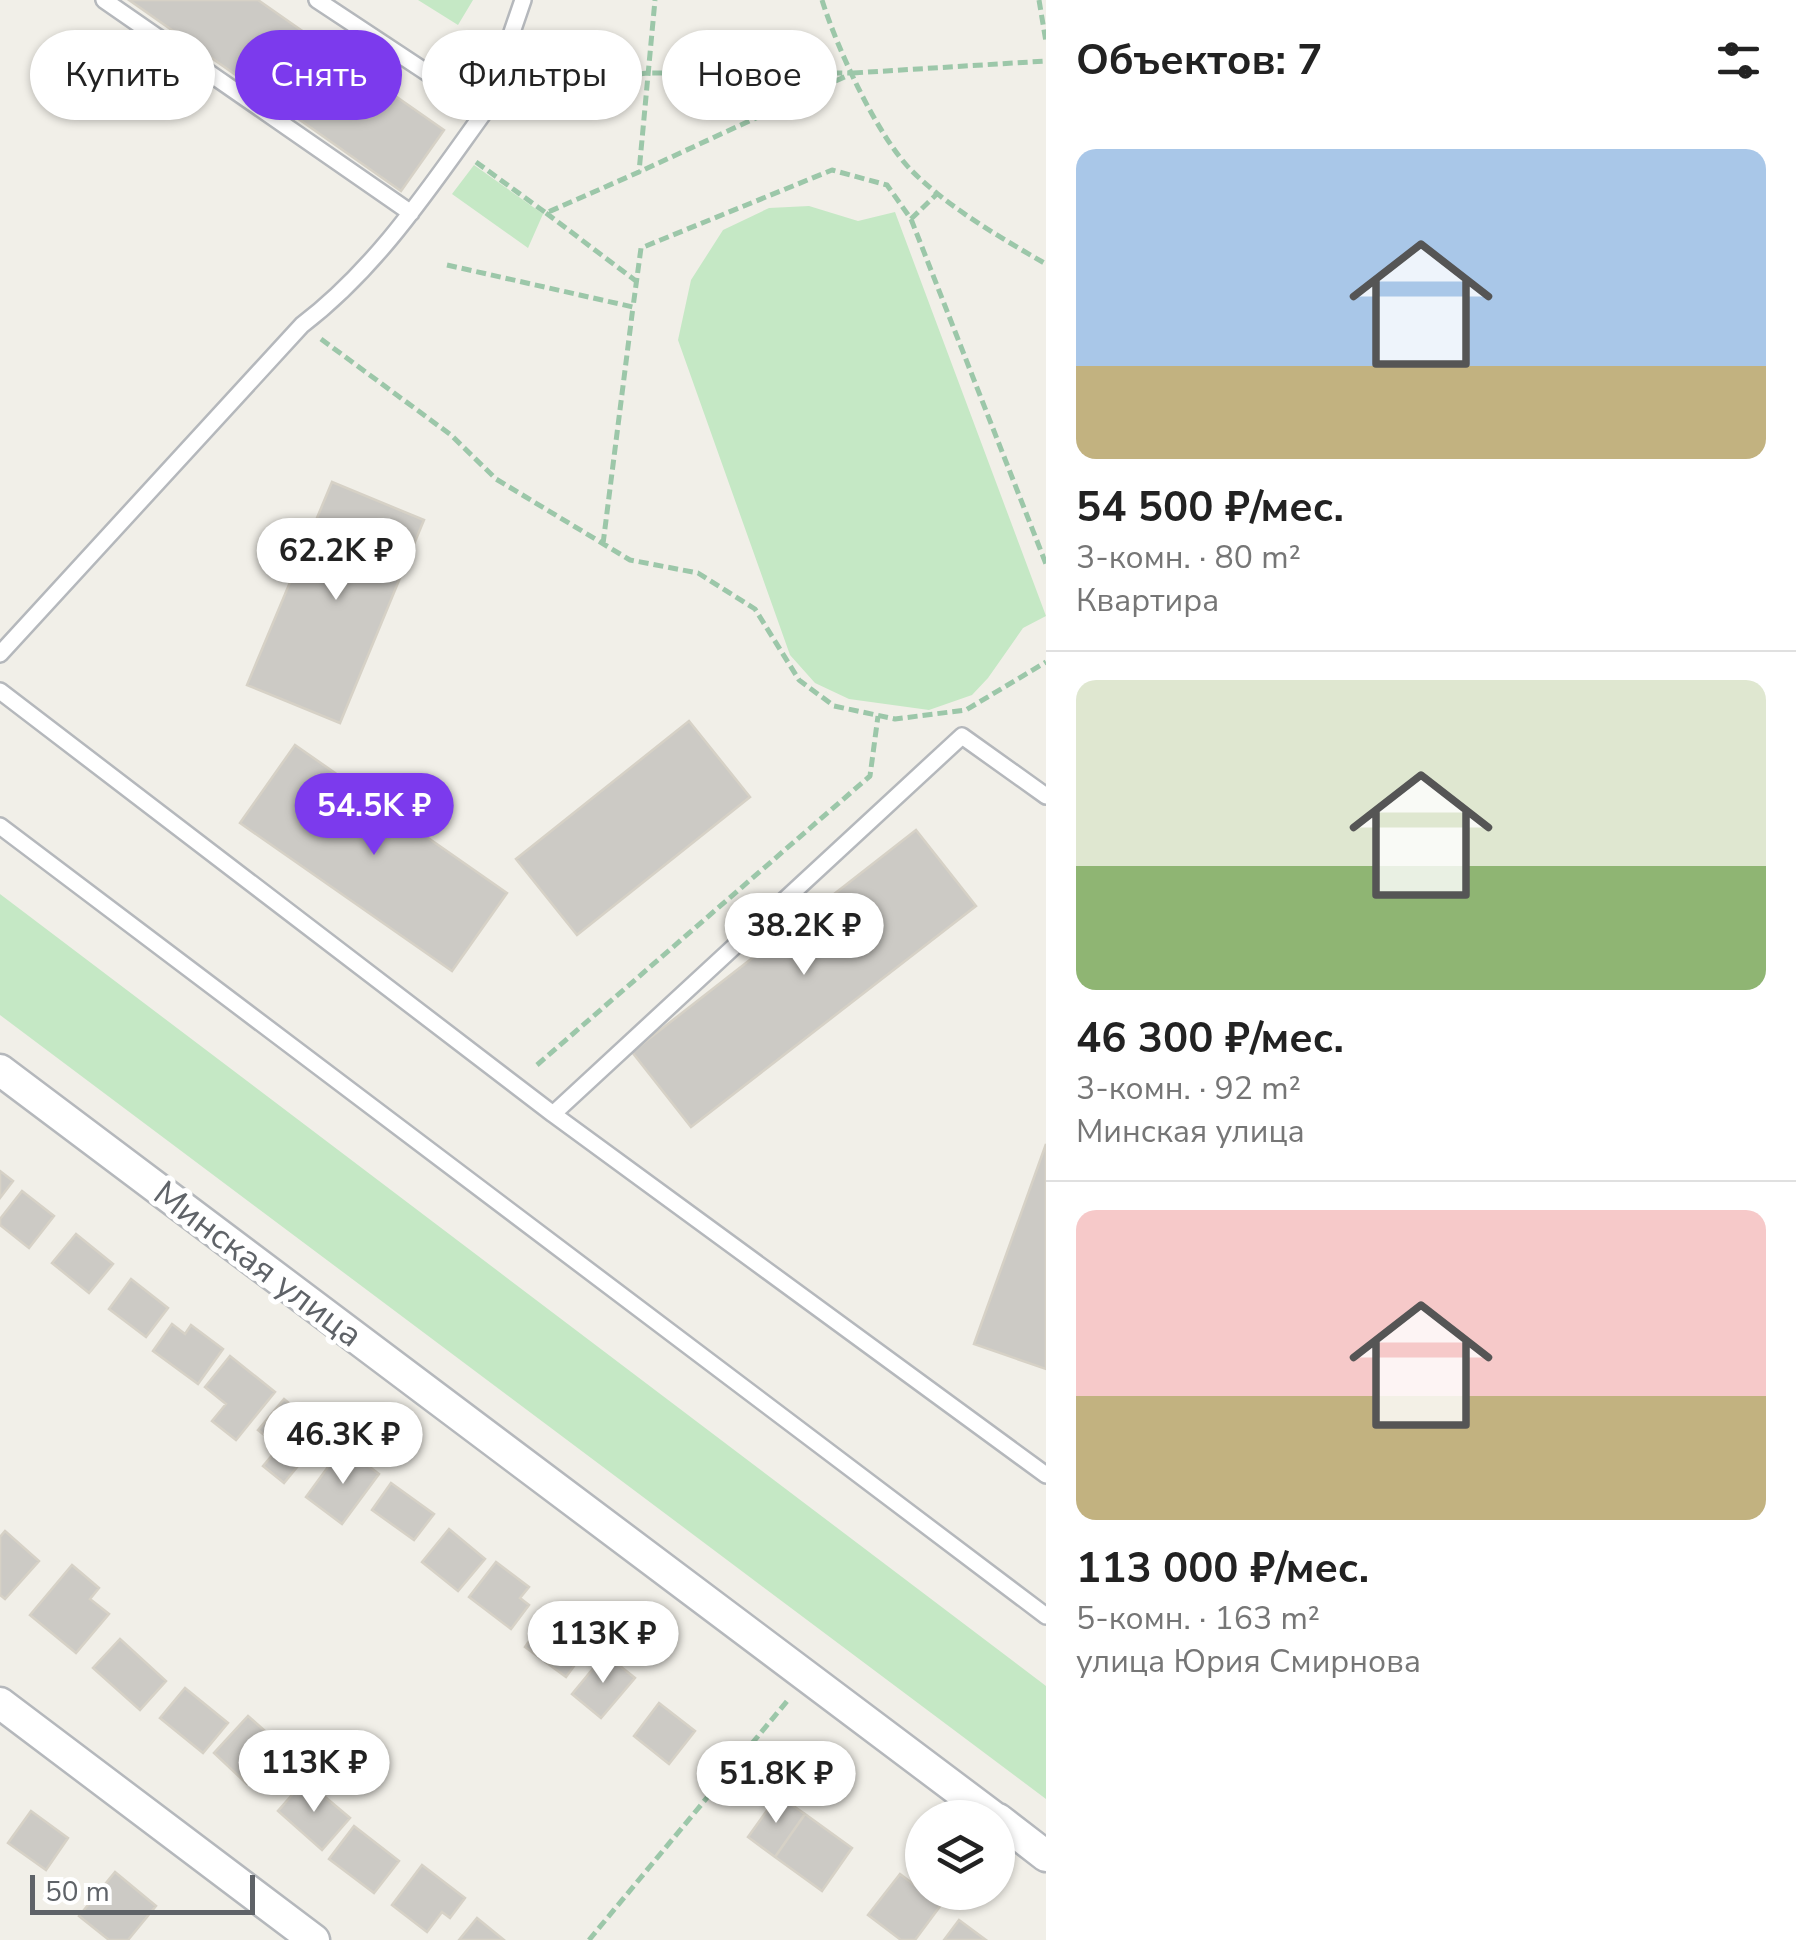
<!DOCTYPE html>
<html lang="ru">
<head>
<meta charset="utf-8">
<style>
	body { margin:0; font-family:"Nunito Sans",sans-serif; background:#f2f2f2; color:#222; height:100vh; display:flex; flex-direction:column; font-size:38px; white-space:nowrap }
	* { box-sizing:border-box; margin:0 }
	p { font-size:32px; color:#767676 }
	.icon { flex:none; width:55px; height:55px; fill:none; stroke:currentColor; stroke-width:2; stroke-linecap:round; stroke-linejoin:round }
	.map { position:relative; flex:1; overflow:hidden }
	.panel { display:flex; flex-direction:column; background:#fff; width:750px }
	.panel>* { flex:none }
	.hud { position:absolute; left:30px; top:30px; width:865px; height:90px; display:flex; gap:20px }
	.fabs { position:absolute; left:905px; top:1800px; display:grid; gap:20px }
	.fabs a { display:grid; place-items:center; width:110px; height:110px; border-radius:50%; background:#fff; box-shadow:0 2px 8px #0004; font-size:50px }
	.scale { position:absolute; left:30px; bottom:25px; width:225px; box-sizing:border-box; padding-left:10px; border:5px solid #5f6368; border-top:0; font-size:28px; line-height:35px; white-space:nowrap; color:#5f6368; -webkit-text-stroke:8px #fff; paint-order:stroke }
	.price { position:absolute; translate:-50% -85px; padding:0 22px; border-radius:35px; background:#fff; color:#222; font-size:32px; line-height:65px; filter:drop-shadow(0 2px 5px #0008) }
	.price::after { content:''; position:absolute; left:50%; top:60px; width:30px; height:22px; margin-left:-15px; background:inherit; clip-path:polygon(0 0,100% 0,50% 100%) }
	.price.on { background:#7c3aed; color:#fff }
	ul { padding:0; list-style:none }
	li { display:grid; align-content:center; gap:20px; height:530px; padding:0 30px }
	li+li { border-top:2px solid #e0e0e0 }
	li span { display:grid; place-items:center; height:310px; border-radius:20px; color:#555 }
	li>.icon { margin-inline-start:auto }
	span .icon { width:180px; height:180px; fill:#fffc; stroke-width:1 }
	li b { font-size:42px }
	h2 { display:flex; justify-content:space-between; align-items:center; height:120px; padding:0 30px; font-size:42px }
	.tag { padding:0 35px; border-radius:45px; background:#fff; box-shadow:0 2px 8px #0004; font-size:35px; line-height:90px }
	.tag.on { background:#7c3aed; color:#fff }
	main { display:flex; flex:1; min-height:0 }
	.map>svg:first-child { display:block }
	.green { fill:#c5e8c5 }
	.building { fill:#cccac5; stroke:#d6d1c6; stroke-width:2.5 }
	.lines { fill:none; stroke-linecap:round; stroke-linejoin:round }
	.lane-casing { stroke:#b5b8bc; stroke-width:20 }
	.street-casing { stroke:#b5b8bc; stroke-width:35 }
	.path { stroke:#9cc7a9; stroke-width:5; stroke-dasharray:10 5; stroke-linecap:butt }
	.lane { stroke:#fff; stroke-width:15 }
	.street { stroke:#fff; stroke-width:30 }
	.labels { text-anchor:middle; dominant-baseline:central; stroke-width:10; stroke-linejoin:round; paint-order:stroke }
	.street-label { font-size:35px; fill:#5f6368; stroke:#fff }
</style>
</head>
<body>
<main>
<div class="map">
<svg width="1046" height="1940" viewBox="0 0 1046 1940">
	<rect width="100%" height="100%" fill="#f1efe8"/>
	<path class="green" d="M418 0H473L458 25Z
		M474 165 543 214 528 248 452 194Z
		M809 206 858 221 895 212 1046 616 1023 628 988 678 972 695 929 710 849 699 815 683 790 655 678 340 691 280 723 230 769 208Z
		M0 894 1046 1686V1799L0 1015Z"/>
	<path class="building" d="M129 0H258L444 130 401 191Z
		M332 482 424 520 340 723 247 685Z
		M689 721 750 797 577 935 516 859Z
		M295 745 507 893 452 971 240 823Z
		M916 830 976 906 691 1127 632 1052Z
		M1046 1144V1369L974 1344Z
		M0 1171 13 1181 0 1198Z
		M22 1191 54 1216 29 1248 0 1225V1219Z
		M76 1234 113 1264 89 1293 52 1263Z
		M131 1279 168 1308 146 1337 109 1309Z
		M172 1324 185 1334 191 1325 223 1349 198 1384 153 1351Z
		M230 1356 275 1392 236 1440 212 1421 226 1404 205 1387Z
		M284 1399 325 1433 284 1483 263 1466 279 1447 258 1430Z
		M350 1452 379 1474 342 1524 306 1497 333 1460 340 1466Z
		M391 1483 434 1514 414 1540 372 1510Z
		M449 1529 485 1559 458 1591 422 1562Z
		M5 1531 39 1561 5 1599 0 1595V1537Z
		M496 1562 529 1587 520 1598 529 1605 511 1629 469 1597Z
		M72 1565 99 1588 90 1599 109 1614 76 1653 30 1615Z
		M548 1614 590 1644 566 1677 525 1647Z
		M120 1639 166 1681 140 1710 93 1668Z
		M605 1654 635 1678 601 1718 572 1694Z
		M185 1688 228 1723 203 1753 160 1718Z
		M659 1703 695 1731 669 1764 634 1736Z
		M248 1716 273 1738 262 1750 271 1758 247 1784 214 1753Z
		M305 1780 350 1818 322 1850 278 1811Z
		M778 1795 805 1814 775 1857 748 1837Z
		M31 1811 68 1838 46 1870 8 1843Z
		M805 1814 852 1848 822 1891 775 1857Z
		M354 1826 399 1861 374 1893 329 1859Z
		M422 1865 465 1898 450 1918 442 1912 427 1932 392 1905Z
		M115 1872 156 1906 128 1940H109L79 1916Z
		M900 1874 941 1905 915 1940H901L868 1915Z
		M477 1918 504 1940H459Z
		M959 1920 986 1940H944Z"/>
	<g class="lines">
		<defs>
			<path id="lane" d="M104 0 411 213
				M485 111 523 0
				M0 654 302 325C378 267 430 187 485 111L317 0
				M0 691 553 1114 962 736 1046 796
				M0 826 1046 1616
				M553 1114 1046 1475"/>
			<path id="street" d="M0 1070 995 1818
				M0 1703 314 1940
				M998 1819 1046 1856"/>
		</defs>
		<use href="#lane" class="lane-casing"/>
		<use href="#street" class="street-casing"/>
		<path class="path" d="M822 0C837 48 877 136 912 171 949 208 1001 238 1046 264
			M1039 0 1046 42
			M853 73 1046 61
			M518 87 648 73H853L639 172
			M476 162 546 213 639 172 655 0
			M546 213 636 281
			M911 219 1046 564
			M447 265 633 307 641 248 832 170 887 185 911 219 939 192
			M321 339 451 435 496 479 630 560 698 573 755 609 799 680 834 706 895 719 966 710 1046 662
			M603 544 633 307
			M537 1065 870 776 878 716
			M589 1940 788 1700"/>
		<use href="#lane" class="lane"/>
		<use href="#street" class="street"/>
	</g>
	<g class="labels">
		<g class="street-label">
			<text transform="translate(258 1264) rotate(37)">Минская улица</text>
		</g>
	</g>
</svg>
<div class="fabs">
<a><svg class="icon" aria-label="layers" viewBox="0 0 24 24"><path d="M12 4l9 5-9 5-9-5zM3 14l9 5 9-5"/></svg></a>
</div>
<div class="scale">50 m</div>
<b class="price" style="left:336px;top:603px">62.2K ₽</b>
<b class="price on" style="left:374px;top:858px">54.5K ₽</b>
<b class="price" style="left:804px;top:978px">38.2K ₽</b>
<b class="price" style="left:343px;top:1487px">46.3K ₽</b>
<b class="price" style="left:603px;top:1686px">113K ₽</b>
<b class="price" style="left:314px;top:1815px">113K ₽</b>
<b class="price" style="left:776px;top:1826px">51.8K ₽</b>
<div class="hud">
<a class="tag">Купить</a>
<a class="tag on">Снять</a>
<a class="tag">Фильтры</a>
<a class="tag">Новое</a>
</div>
</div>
<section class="panel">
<h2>Объектов: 7<svg class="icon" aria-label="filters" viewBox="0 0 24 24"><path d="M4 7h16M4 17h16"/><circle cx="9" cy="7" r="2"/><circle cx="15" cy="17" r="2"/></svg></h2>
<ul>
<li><span style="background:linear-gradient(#a9c7e8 70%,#c2b280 0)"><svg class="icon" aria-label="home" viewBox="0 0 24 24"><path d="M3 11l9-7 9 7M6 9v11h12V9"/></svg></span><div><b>54 500 ₽/мес.</b><p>3-комн. · 80 m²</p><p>Квартира</p></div></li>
<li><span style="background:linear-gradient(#dfe7d0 60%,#8fb573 0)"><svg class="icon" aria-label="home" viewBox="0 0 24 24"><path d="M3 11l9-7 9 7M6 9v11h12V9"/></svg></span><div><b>46 300 ₽/мес.</b><p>3-комн. · 92 m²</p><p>Минская улица</p></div></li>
<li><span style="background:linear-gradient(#f6c9c9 60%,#c2b280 0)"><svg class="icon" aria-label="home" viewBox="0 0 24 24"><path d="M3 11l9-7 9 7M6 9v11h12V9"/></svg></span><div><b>113 000 ₽/мес.</b><p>5-комн. · 163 m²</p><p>улица Юрия Смирнова</p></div></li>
</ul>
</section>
</main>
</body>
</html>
